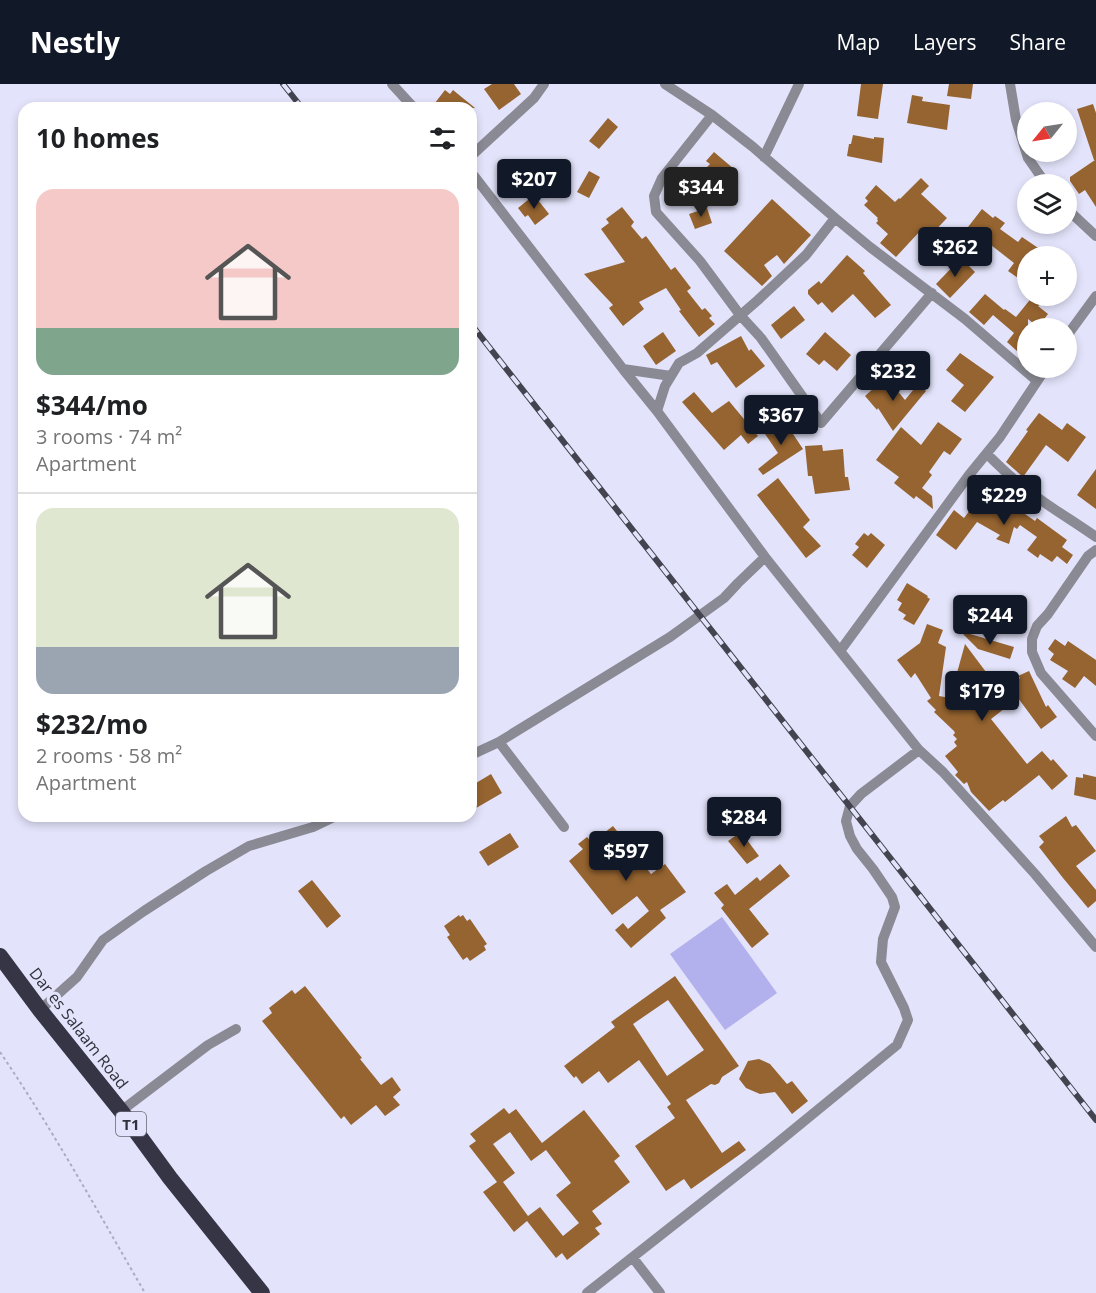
<!DOCTYPE html>
<html lang="en">
<head>
<meta charset="utf-8">
<style>
	body { margin:0; font-family:"Open Sans",sans-serif; background:#f6f6f6; color:#202124; height:100vh; display:flex; flex-direction:column; font-size:22px; white-space:nowrap }
	* { box-sizing:border-box; margin:0 }
	p { font-size:20px; color:#757577 }
	.icon { flex:none; width:33px; height:33px; fill:none; stroke:currentColor; stroke-width:2; stroke-linecap:round; stroke-linejoin:round }
	.map { position:relative; flex:1; overflow:hidden }
	.side { position:absolute; left:18px; top:18px; width:459px; height:720px; display:flex; flex-direction:column; background:#fff; border-radius:18px; box-shadow:0 3px 9px #0003 }
	.side>* { flex:none }
	.needle { width:39px; rotate:240deg }
	.fabs { position:absolute; left:1017px; top:18px; display:grid; gap:12px }
	.fabs a { display:grid; place-items:center; width:60px; height:60px; border-radius:50%; background:#fff; box-shadow:0 3px 9px #0003; font-size:30px }
	.price { position:absolute; translate:-50% -51px; padding:0 14px; border-radius:6px; background:#111827; color:#fff; font-size:20px; line-height:39px; filter:drop-shadow(0 2px 3px #0008) }
	.price::after { content:''; position:absolute; left:50%; top:36px; width:18px; height:14px; margin-left:-9px; background:inherit; clip-path:polygon(0 0,100% 0,50% 100%) }
	.price.selected { background:#222; color:#fff }
	ul { padding:0; list-style:none }
	li { display:grid; align-content:center; gap:12px; height:318px; padding:0 18px }
	li+li { border-top:2px solid #e0e0e0 }
	li span { display:grid; place-items:center; height:186px; border-radius:18px; color:#555 }
	li>.icon { margin-inline-start:auto }
	span .icon { width:108px; height:108px; fill:#fffc; stroke-width:1 }
	li b { font-size:26px }
	h2 { display:flex; justify-content:space-between; align-items:center; height:72px; padding:0 18px; font-size:26px }
	header { display:flex; align-items:center; gap:36px; box-sizing:border-box; height:84px; padding:0 30px; background:#111827; color:#fff }
	header strong { font-size:28px }
	nav { display:flex; gap:33px; margin-inline-start:auto; font-size:21px }
	.map>svg:first-child { display:block }
	.pitch { fill:#b2b0ed }
	.building { fill:#966430; fill-rule:evenodd }
	.lines { fill:none; stroke-linecap:round; stroke-linejoin:round }
	.path { stroke:#acacc0; stroke-width:2; stroke-dasharray:3 3; stroke-linecap:butt }
	.minor { stroke:#8a8a94; stroke-width:10 }
	.trunk { stroke:#363546; stroke-width:16 }
	.rail-casing { stroke:#444450; stroke-width:6 }
	.rail { stroke:#e3e3fb; stroke-width:4; stroke-dasharray:11; stroke-linecap:butt }
	.labels { text-anchor:middle; dominant-baseline:central; stroke-width:6; stroke-linejoin:round; paint-order:stroke }
	.shield { fill:#e3e3fb; stroke:#666675; stroke-width:1.5 }
	.shield-label { font-size:15px; font-weight:bold; fill:#31313b }
	.street-label { font-size:16px; fill:#31313b; stroke:#e3e3fb }
</style>
</head>
<body>
<header>
<strong>Nestly</strong>
<nav><a>Map</a><a>Layers</a><a>Share</a></nav>
</header>
<div class="map">
<svg width="1096" height="1209" viewBox="0 0 1096 1209">
	<rect width="100%" height="100%" fill="#e3e3fb"/>
	<path class="pitch" d="M722 833 777 909 725 946 670 870Z"/>
	<path class="building" d="M492 0H514L521 10 499 26 484 5Z
		M861 0H883L878 35 857 32Z
		M949 0H973L971 15 947 12Z
		M445 6 450 10 453 6 475 24H431Z
		M912 11 923 13 922 17 950 21 947 46 907 39Z
		M1093 20 1096 29V123L1085 106 1079 110 1070 97V93L1095 76H1094L1077 25Z
		M608 34 618 43 599 65 589 57Z
		M853 51 874 55V53L884 54 882 79 847 72 849 60H851Z
		M714 68 734 85 722 99 705 85 710 80 706 77Z
		M589 87 600 93 589 114 577 108Z
		M921 94 929 102 921 110 947 134 929 153 921 146 896 173 880 159 888 150 876 139 878 137 877 135 878 134 864 121 868 117 865 114 876 101 895 118 899 114 900 115Z
		M534 111 549 130 535 141 528 131 525 133 518 124Z
		M772 115 811 151 784 180 777 171 764 181 772 192 762 202 724 167Z
		M622 123 634 138 631 142 642 155 646 152 671 186 675 183 691 204 687 207 702 226 705 224 712 232 709 234 715 240 699 253 679 227 681 226 666 204 639 218 644 225 623 242 609 224 613 221 584 190 625 178 601 145 609 139 606 135Z
		M707 124 712 139 695 145 689 130Z
		M982 125 993 134 995 132 1005 139 1000 145 1018 158 1022 153 1050 172H1028V187L1021 196 1008 187 1014 179 968 143Z
		M847 171 865 187 863 189 891 221 875 234 853 210 832 229 822 218 818 221 808 210V206L819 197 821 200Z
		M961 174 975 188 950 214 936 200Z
		M985 210 1004 226 1005 225 1016 233 1033 212H1055L1038 222 1048 230 1038 243 1028 235V255L1017 267 1007 258 1014 249 993 231 984 241 969 228Z
		M794 222 805 236 781 255 771 241Z
		M663 248 676 267 656 281 643 262Z
		M825 248 851 271 837 287 824 276 819 281 806 270Z
		M741 252 749 267 751 265 765 282 736 304 717 278 711 281 706 271Z
		M960 269 994 293 965 328 951 317 964 301 946 286Z
		M886 293 905 316 918 300 926 307 893 347 878 324 877 326 865 312Z
		M694 308 712 329 729 317 758 352 748 360 741 351 724 366 682 318Z
		M1039 329 1062 346 1067 339 1086 353 1068 378 1046 361 1023 393 1006 378 1028 347 1026 346Z
		M785 338 803 365 763 391 758 385 778 369 763 347 776 339 778 342Z
		M938 338 962 355 950 371 944 367 929 388 932 391 922 404 932 412 933 425 916 412 914 415 894 399 899 393 876 376 901 343 921 361Z
		M822 361 823 367 843 365 845 393H848L850 406 815 410 812 392H808L805 362Z
		M1096 385V425L1077 411Z
		M778 394 810 436 803 443 821 462 806 474 757 411Z
		M989 401 1006 415 1005 416 1035 437 1037 434 1067 456 1062 463 1073 471 1067 480 1057 472 1052 478 1040 470 1038 474 1027 466 1037 453 1020 441 1017 445 1014 443 1009 460 996 455 1000 451 977 438 956 466 936 451 954 426 964 434Z
		M864 449 868 452 871 449 885 461 867 484 852 471 859 463 855 460Z
		M907 499 928 512 927 513 930 515 914 541 903 535 906 531 898 526 902 519 897 516Z
		M927 540 943 546 938 559 946 563 939 612 950 614 965 560 1001 608 1020 594 1018 592 1029 587 1046 623 1048 621 1057 633 1041 645 1018 614 991 635 1027 680 1042 667 1051 677 1053 675 1068 692 1052 706 1039 691 1005 718 1003 716 989 727 971 708 967 698 964 700 955 691 958 688 945 672 957 662 954 658 957 655 953 651 955 649 954 647 934 628 936 626 927 617 931 614 915 589 911 594 897 576 920 559Z
		M960 547 1014 563 1010 575 978 565Z
		M1055 555 1065 562 1068 557 1096 576V602L1084 592 1075 604 1062 595 1068 587 1050 576 1054 570 1048 565Z
		M491 690 502 709 471 727V702Z
		M1083 690 1096 693V716L1074 711 1076 693 1083 694Z
		M1066 732 1072 743 1076 741 1096 767 1076 782 1096 806V817L1088 824 1063 794 1039 763 1044 758 1039 752Z
		M613 742 651 790 665 780 686 808 660 826 666 834 631 864 615 846 623 839 628 845 649 827 637 812 612 831 569 777 583 765 578 760 587 753 592 758Z
		M741 748 759 772 747 780 728 757Z
		M510 749 519 763 488 782 479 768Z
		M780 780 790 792 749 825 769 850 752 864 721 824 724 821 714 809 727 800 735 811 757 793 760 797Z
		M312 796 341 832 327 844 298 807Z
		M459 831 460 833 463 831 467 837 470 835 487 860 484 862 486 866 470 877 467 873 463 876 447 853 450 851 444 842Z
		M675 892 739 982 722 993 719 999 715 1001 711 1000 686 1016 722 1069 739 1057 746 1066 691 1105 684 1095 666 1107 635 1062 675 1034 667 1023 671 1020 639 976 608 999 599 987 582 1000 576 992 574 994 564 982 615 943 611 938ZM668 916 704 966 667 992 633 940Z
		M305 902 362 974 360 975 381 1001 392 993 401 1006 393 1013 400 1021 385 1032 376 1021 351 1041 344 1032 341 1035 262 937 272 929 269 924 292 906 295 910Z
		M759 975 770 980 787 1000 792 997 808 1017 792 1030 775 1008 760 1010 746 1004 739 995 748 977Z
		M504 1024 509 1030 516 1025 542 1059 584 1026 620 1072 614 1077 630 1098 592 1127 602 1140 595 1144 600 1150 567 1176 562 1169 556 1174 527 1137 514 1148 483 1108 497 1098 469 1062 476 1057 470 1050ZM510 1048 531 1077 546 1066 571 1099 556 1111 579 1139 563 1152 540 1123 528 1132 503 1098 515 1089 493 1060Z"/>
	<g class="lines">
		<path class="path" d="M0 968C53 1046 98 1128 145 1209"/>
		<path class="minor" d="M392 0 414 24
			M665 0 712 31 753 63 835 134
			M1010 0 1016 36 1028 74 1046 100
			M712 31 662 94 654 112 656 128 700 177 740 231 761 254 821 339 932 209
			M471 72 534 14 544 0
			M764 73 799 0
			M471 88 623 285 657 327 765 473 919 666 943 688 1035 790 1096 863
			M1066 124 1096 152
			M1066 253 1096 212
			M623 285 671 292
			M657 327 665 302 679 279 697 269 758 216 806 171 835 134 870 163 965 235 1037 297
			M987 370C1004 387 1021 403 1041 416 1059 429 1078 440 1096 453
			M1096 466 1088 472 1048 530 1037 542 1032 555V568L1041 589 1096 652
			M840 567 969 391 1000 353 1046 284
			M499 658 564 743
			M471 671 499 658 670 553 724 514 738 499 765 473
			M40 926 77 893 103 856 144 827 206 787 249 762 313 743 336 732
			M121 1027 208 961 236 945
			M633 1174 660 1209
			M587 1209 765 1069 897 961 908 936 904 924 881 878 883 855 895 823 892 813 873 785 857 765 850 752 846 737 850 722 861 710 919 666"/>
		<path class="trunk" d="M0 872 40 926 121 1027 170 1094 262 1209"/>
		<defs>
			<path id="rail" d="M283 0 302 24
				M471 240 1096 1036"/>
		</defs>
		<use href="#rail" class="rail-casing"/>
		<use href="#rail" class="rail"/>
	</g>
	<g class="labels">
		<rect class="shield" x="116" y="1028" width="30" height="24" rx="4.5"/>
		<g class="shield-label">
			<text x="131" y="1040">T1</text>
		</g>
		<g class="street-label">
			<text transform="translate(79 944) rotate(52)">Dar es Salaam Road</text>
		</g>
	</g>
</svg>
<div class="fabs">
<a><svg class="needle" viewBox="-14 -14 28 28"><path d="M0-13l5 13h-10z" fill="#e53935"/><path d="M0 13l5-13h-10z" fill="#757577"/></svg></a>
<a><svg class="icon" aria-label="layers" viewBox="0 0 24 24"><path d="M12 4l9 5-9 5-9-5zM3 14l9 5 9-5"/></svg></a>
<a>+</a>
<a>−</a>
</div>
<b class="price" style="left:534px;top:126px">$207</b>
<b class="price selected" style="left:701px;top:134px">$344</b>
<b class="price" style="left:955px;top:194px">$262</b>
<b class="price" style="left:893px;top:318px">$232</b>
<b class="price" style="left:781px;top:362px">$367</b>
<b class="price" style="left:1004px;top:442px">$229</b>
<b class="price" style="left:990px;top:562px">$244</b>
<b class="price" style="left:982px;top:638px">$179</b>
<b class="price" style="left:744px;top:764px">$284</b>
<b class="price" style="left:626px;top:798px">$597</b>
<section class="side">
<h2>10 homes<svg class="icon" aria-label="filters" viewBox="0 0 24 24"><path d="M4 7h16M4 17h16"/><circle cx="9" cy="7" r="2"/><circle cx="15" cy="17" r="2"/></svg></h2>
<ul>
<li><span style="background:linear-gradient(#f6c9c9 75%,#7fa58c 0)"><svg class="icon" aria-label="home" viewBox="0 0 24 24"><path d="M3 11l9-7 9 7M6 9v11h12V9"/></svg></span><div><b>$344/mo</b><p>3 rooms · 74 m²</p><p>Apartment</p></div></li>
<li><span style="background:linear-gradient(#dfe7d0 75%,#9aa5b1 0)"><svg class="icon" aria-label="home" viewBox="0 0 24 24"><path d="M3 11l9-7 9 7M6 9v11h12V9"/></svg></span><div><b>$232/mo</b><p>2 rooms · 58 m²</p><p>Apartment</p></div></li>
</ul>
</section>
</div>
</body>
</html>
